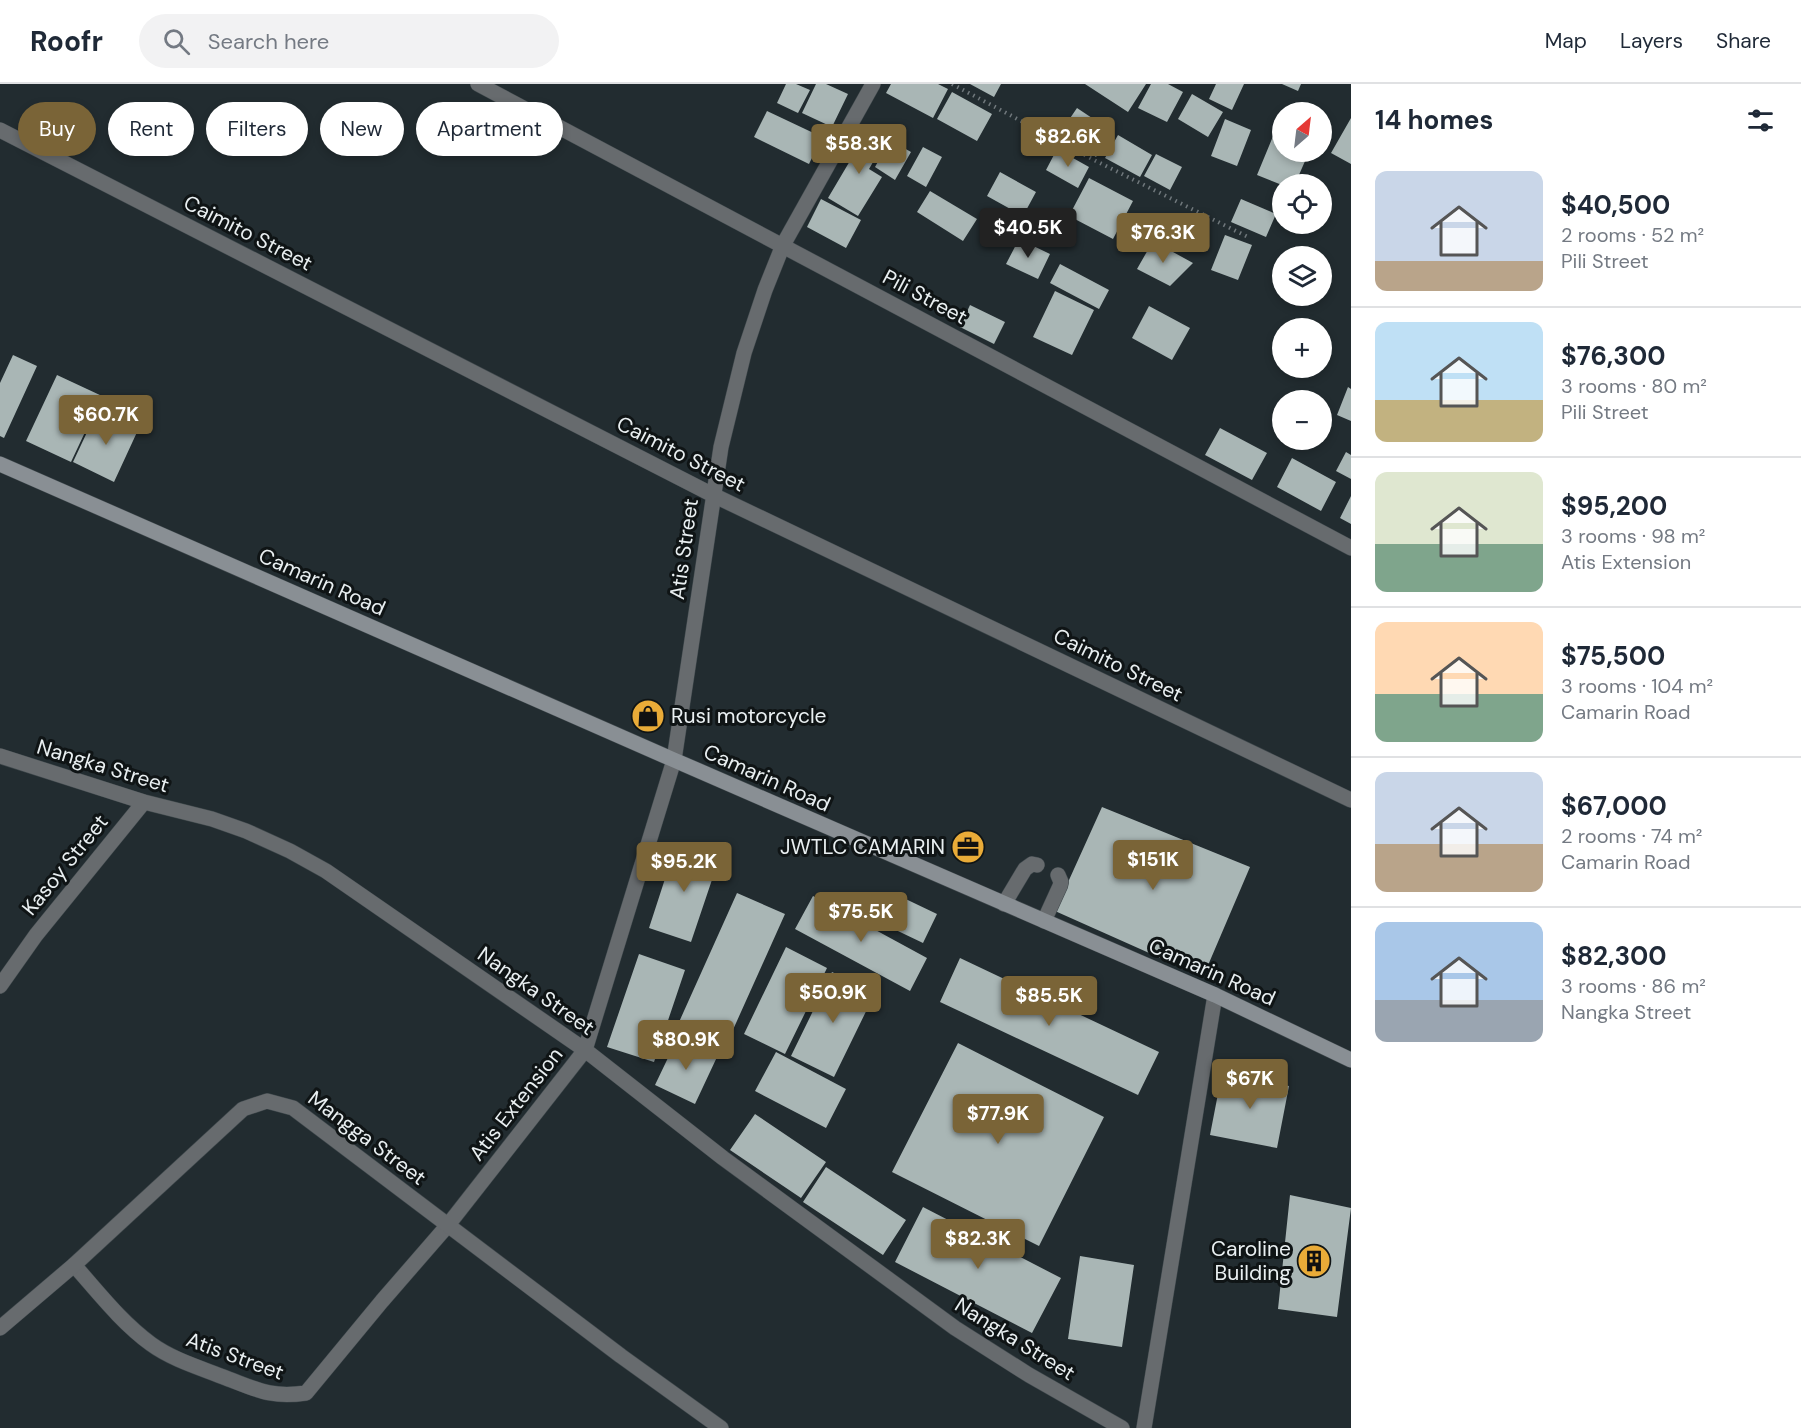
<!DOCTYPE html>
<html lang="en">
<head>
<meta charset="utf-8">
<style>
	body { margin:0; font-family:"DM Sans",sans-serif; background:#f2f2f3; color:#1f2937; height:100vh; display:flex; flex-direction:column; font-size:22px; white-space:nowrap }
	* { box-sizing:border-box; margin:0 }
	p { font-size:20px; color:#747a83 }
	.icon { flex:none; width:33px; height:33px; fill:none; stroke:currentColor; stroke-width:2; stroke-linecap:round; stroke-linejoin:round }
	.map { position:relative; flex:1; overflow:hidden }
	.details { display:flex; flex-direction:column; background:#fff; width:450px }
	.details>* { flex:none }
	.guide { position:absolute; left:18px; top:18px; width:570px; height:54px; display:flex; gap:12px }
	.needle { width:39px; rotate:28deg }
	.controls { position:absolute; left:1272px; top:18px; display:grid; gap:12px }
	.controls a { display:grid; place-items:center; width:60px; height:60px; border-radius:50%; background:#fff; box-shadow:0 3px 9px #0003; font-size:30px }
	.price { position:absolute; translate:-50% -51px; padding:0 14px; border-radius:6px; background:#7a6437; color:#fff; font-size:20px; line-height:39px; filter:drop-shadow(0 2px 3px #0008) }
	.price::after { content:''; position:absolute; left:50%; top:36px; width:18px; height:14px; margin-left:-9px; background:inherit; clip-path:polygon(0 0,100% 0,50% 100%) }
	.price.active { background:#222; color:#fff }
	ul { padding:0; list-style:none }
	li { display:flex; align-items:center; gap:18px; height:150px; padding:0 24px }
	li+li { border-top:2px solid #e0e1e3 }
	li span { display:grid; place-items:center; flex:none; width:168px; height:120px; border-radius:12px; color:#555 }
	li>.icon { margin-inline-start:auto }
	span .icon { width:72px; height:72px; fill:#fffc; stroke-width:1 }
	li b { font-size:26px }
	h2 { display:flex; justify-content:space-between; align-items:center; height:72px; padding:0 24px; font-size:26px }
	.chip { padding:0 21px; border-radius:27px; background:#fff; box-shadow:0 3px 9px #0003; font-size:21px; line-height:54px }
	.chip.active { background:#7a6437; color:#fff }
	header { display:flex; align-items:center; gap:36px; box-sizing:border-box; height:84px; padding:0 30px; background:#fff; border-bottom:2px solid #e0e1e3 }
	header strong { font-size:28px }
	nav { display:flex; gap:33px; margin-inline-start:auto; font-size:21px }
	.search { width:420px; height:54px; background:#f2f2f3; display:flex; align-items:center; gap:15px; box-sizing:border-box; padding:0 21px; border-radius:33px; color:#747a83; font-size:22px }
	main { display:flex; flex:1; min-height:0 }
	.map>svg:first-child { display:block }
	.building { fill:#a9b6b5 }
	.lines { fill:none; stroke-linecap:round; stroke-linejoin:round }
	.service-casing { stroke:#3e474b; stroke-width:16 }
	.minor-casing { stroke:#3e474b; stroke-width:16 }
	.secondary-casing { stroke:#3e474b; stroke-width:16 }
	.path { stroke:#70787c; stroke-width:4; stroke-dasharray:1.5 4.5; stroke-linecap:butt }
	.service { stroke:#676b6e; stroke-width:15 }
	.minor { stroke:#676b6e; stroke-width:15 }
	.secondary { stroke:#898f94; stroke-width:15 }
	.labels { text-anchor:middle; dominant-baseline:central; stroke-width:6; stroke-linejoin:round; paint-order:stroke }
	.street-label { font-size:21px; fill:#e9eff1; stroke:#0f1415 }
	.poi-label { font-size:21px; fill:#e9eff1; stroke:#0f1415; text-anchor:end }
</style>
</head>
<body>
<header>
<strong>Roofr</strong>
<div class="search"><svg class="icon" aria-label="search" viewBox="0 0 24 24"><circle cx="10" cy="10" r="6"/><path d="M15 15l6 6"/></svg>Search here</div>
<nav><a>Map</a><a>Layers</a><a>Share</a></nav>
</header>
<main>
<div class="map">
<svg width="1351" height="1344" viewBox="0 0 1351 1344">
	<rect width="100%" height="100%" fill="#222c30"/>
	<path class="building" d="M786 0H796L810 6 798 29 777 19Z
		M816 0H826L848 10 832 43 802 29Z
		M891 0H938L948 5 933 34 886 9Z
		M970 0H1001L994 13Z
		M1085 0H1146L1128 28Z
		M1151 0H1168L1183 8 1167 38 1138 24Z
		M1216 0H1244L1232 26 1209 15Z
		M1282 0H1301L1298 7Z
		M952 8 992 30 977 57 937 35Z
		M1192 10 1223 28 1208 53 1178 35Z
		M1077 24 1113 48 1096 73 1060 49Z
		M767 27 822 53 809 80 754 53Z
		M1351 34V80L1331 69Z
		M1225 35 1251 46 1237 82 1211 72Z
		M870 43 887 54 869 85 882 93 858 132 828 114Z
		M1276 45 1282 48V68H1309L1295 100 1282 101 1257 91Z
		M1118 51 1152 71 1140 93 1105 74Z
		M890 56 911 68 895 96 875 83Z
		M923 63 942 73 926 103 907 92Z
		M1057 65 1089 83 1078 104 1046 86Z
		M1156 70 1182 83 1170 106 1144 92Z
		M1000 88 1036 108 1023 132 987 112Z
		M1089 94 1133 117 1113 155 1069 132Z
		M930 107 977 135 963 157 917 128Z
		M821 115 861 136 846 164 807 143Z
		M1241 115 1276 130 1266 153 1231 138Z
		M1225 151 1252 161 1238 196 1211 186Z
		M1019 155 1050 170 1038 195 1006 180Z
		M1153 157 1193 179 1170 202 1137 185Z
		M1060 180 1109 206 1099 225 1050 199Z
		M1055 207 1094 226 1072 271 1033 253Z
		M970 221 1005 238 994 260 960 243Z
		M1149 222 1190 244 1172 276 1132 254Z
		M13 271 37 282 4 354 0 352V299Z
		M57 291 102 312 71 378 26 357Z
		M1348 303 1351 305V337L1337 331Z
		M97 327 138 346 114 398 73 378Z
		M1220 344 1267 369 1252 396 1205 371Z
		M1346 368 1351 371V395L1336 387Z
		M1292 374 1336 398 1321 427 1277 403Z
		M1351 412V440L1340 434Z
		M1102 723 1250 783 1203 893 1055 827Z
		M676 761 719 775 691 858 649 844Z
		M891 808 937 830 923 859 877 837Z
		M737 809 785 830 723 968 675 947Z
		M813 812 927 874 910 907 795 845Z
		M786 863 827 884 785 970 744 950Z
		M639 870 685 886 654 978 607 963Z
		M960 874 1159 968 1138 1011 940 918Z
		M832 888 875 909 834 993 791 972Z
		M677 955 717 973 695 1020 655 1001Z
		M958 959 1104 1033 1039 1162 892 1088Z
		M776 968 846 1005 826 1044 755 1007Z
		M1222 989 1289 1002 1277 1064 1210 1051Z
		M755 1030 826 1078 801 1114 730 1066Z
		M826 1083 906 1136 883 1171 803 1118Z
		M1290 1111 1351 1124 1337 1233 1278 1225Z
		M923 1123 1061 1194 1032 1249 895 1178Z
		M1080 1172 1134 1181 1122 1263 1068 1255Z"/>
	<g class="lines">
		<defs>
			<path id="service" d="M1004 820 1025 785 1032 780 1037 781
				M1044 837 1060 802 1061 798 1058 791
				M74 1181C98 1208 121 1238 151 1260 173 1276 201 1284 226 1294 258 1306 271 1314 306 1309L382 1217 448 1141"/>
			<path id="minor" d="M478 0 1351 464
				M0 46 713 411 1351 716
				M0 672 144 718 212 735 246 747 290 767 326 787 585 966 723 1074 955 1244 1029 1291 1122 1344
				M0 902 36 851 144 718
				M448 1141 585 966 674 676 721 363 744 269 765 206 783 161 873 0
				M0 1244 74 1181 243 1025 267 1017 293 1024 621 1272 721 1344
				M1144 1344 1215 911"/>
			<path id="secondary" d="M0 380 674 676 1215 911 1351 976"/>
		</defs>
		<use href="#service" class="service-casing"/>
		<use href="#minor" class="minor-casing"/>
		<use href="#secondary" class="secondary-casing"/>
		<path class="path" d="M952 0 1096 77 1248 153"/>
		<use href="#service" class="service"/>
		<use href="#minor" class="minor"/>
		<use href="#secondary" class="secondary"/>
	</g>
	<defs>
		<symbol id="shop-disc" viewBox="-11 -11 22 22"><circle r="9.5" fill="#e9ab38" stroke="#0f1415"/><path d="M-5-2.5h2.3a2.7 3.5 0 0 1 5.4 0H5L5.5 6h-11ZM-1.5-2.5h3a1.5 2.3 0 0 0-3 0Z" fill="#111"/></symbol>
		<symbol id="office-disc" viewBox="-11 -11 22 22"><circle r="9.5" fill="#e9ab38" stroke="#0f1415"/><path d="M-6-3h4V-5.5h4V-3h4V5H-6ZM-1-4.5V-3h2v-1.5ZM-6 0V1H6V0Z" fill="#111"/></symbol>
		<symbol id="building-disc" viewBox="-11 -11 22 22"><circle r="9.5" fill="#e9ab38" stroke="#0f1415"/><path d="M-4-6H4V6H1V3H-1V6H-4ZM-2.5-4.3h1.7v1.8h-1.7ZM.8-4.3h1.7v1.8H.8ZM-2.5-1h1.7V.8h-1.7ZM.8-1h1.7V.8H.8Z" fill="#111"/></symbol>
	</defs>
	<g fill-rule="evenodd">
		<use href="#shop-disc" x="629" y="613" width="38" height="38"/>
		<use href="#office-disc" x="949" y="744" width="38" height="38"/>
		<use href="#building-disc" x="1295" y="1158" width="38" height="38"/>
	</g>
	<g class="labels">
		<g class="street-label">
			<text transform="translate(248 149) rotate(27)">Caimito Street</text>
			<text transform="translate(925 213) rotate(28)">Pili Street</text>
			<text transform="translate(681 370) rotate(27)">Caimito Street</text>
			<text transform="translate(684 465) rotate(-82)">Atis Street</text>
			<text transform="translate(322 498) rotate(24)">Camarin Road</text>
			<text transform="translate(1118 581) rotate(26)">Caimito Street</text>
			<text transform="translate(103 682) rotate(17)">Nangka Street</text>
			<text transform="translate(767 694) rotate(24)">Camarin Road</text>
			<text transform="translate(65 781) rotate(-51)">Kasoy Street</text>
			<text transform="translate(1212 888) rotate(24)">Camarin Road</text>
			<text transform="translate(536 907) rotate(35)">Nangka Street</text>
			<text transform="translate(516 1020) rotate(-52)">Atis Extension</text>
			<text transform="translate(367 1054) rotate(37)">Mangga Street</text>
			<text transform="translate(1015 1255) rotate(32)">Nangka Street</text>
			<text transform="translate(235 1272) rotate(20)">Atis Street</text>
		</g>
		<g class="poi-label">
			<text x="671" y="632" text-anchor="start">Rusi motorcycle</text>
			<text x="945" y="763">JWTLC CAMARIN</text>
			<text x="1291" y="1165">Caroline<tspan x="1291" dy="24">Building</tspan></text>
		</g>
	</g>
</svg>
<div class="controls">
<a><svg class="needle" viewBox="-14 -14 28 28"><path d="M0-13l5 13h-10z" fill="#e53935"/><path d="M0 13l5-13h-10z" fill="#747a83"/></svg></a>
<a><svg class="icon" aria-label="locate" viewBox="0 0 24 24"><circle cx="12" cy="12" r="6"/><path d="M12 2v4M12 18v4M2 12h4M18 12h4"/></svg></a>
<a><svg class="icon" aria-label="layers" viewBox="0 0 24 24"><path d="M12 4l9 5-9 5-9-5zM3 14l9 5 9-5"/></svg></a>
<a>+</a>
<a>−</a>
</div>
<b class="price" style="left:1068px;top:84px">$82.6K</b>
<b class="price" style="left:859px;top:91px">$58.3K</b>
<b class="price active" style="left:1028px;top:175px">$40.5K</b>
<b class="price" style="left:1163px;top:180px">$76.3K</b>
<b class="price" style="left:106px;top:362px">$60.7K</b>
<b class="price" style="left:1153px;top:807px">$151K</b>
<b class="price" style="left:684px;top:809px">$95.2K</b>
<b class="price" style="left:861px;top:859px">$75.5K</b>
<b class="price" style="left:833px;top:940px">$50.9K</b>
<b class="price" style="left:1049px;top:943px">$85.5K</b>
<b class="price" style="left:686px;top:987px">$80.9K</b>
<b class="price" style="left:1250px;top:1026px">$67K</b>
<b class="price" style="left:998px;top:1061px">$77.9K</b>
<b class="price" style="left:978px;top:1186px">$82.3K</b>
<div class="guide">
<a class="chip active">Buy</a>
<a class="chip">Rent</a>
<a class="chip">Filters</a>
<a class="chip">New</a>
<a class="chip">Apartment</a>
</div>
</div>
<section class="details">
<h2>14 homes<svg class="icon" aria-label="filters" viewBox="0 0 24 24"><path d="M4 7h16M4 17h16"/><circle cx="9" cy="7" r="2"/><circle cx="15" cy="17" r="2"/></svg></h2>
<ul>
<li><span style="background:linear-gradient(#c9d6e8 75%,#b9a48a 0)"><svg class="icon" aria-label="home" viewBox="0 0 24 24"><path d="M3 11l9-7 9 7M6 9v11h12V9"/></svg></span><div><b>$40,500</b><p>2 rooms · 52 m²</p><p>Pili Street</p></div></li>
<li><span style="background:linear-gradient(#bfe0f5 65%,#c2b280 0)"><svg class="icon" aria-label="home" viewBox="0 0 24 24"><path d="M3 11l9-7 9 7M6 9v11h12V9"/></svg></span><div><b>$76,300</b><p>3 rooms · 80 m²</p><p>Pili Street</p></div></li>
<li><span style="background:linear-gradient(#dfe7d0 60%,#7fa58c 0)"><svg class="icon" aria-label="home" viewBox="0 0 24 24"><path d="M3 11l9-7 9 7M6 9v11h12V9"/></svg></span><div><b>$95,200</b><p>3 rooms · 98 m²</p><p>Atis Extension</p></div></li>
<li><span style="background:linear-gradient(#ffd9b3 60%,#7fa58c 0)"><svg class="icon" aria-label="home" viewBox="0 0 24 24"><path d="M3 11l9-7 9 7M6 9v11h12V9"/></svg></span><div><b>$75,500</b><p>3 rooms · 104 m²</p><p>Camarin Road</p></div></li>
<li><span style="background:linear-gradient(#c9d6e8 60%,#b9a48a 0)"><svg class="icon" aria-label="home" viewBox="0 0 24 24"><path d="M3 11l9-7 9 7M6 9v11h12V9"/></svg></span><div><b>$67,000</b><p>2 rooms · 74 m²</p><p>Camarin Road</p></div></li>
<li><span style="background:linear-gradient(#a9c7e8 65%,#9aa5b1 0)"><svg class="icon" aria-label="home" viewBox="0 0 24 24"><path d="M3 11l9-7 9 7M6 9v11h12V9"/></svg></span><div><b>$82,300</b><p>3 rooms · 86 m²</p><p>Nangka Street</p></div></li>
</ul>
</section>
</main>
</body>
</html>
